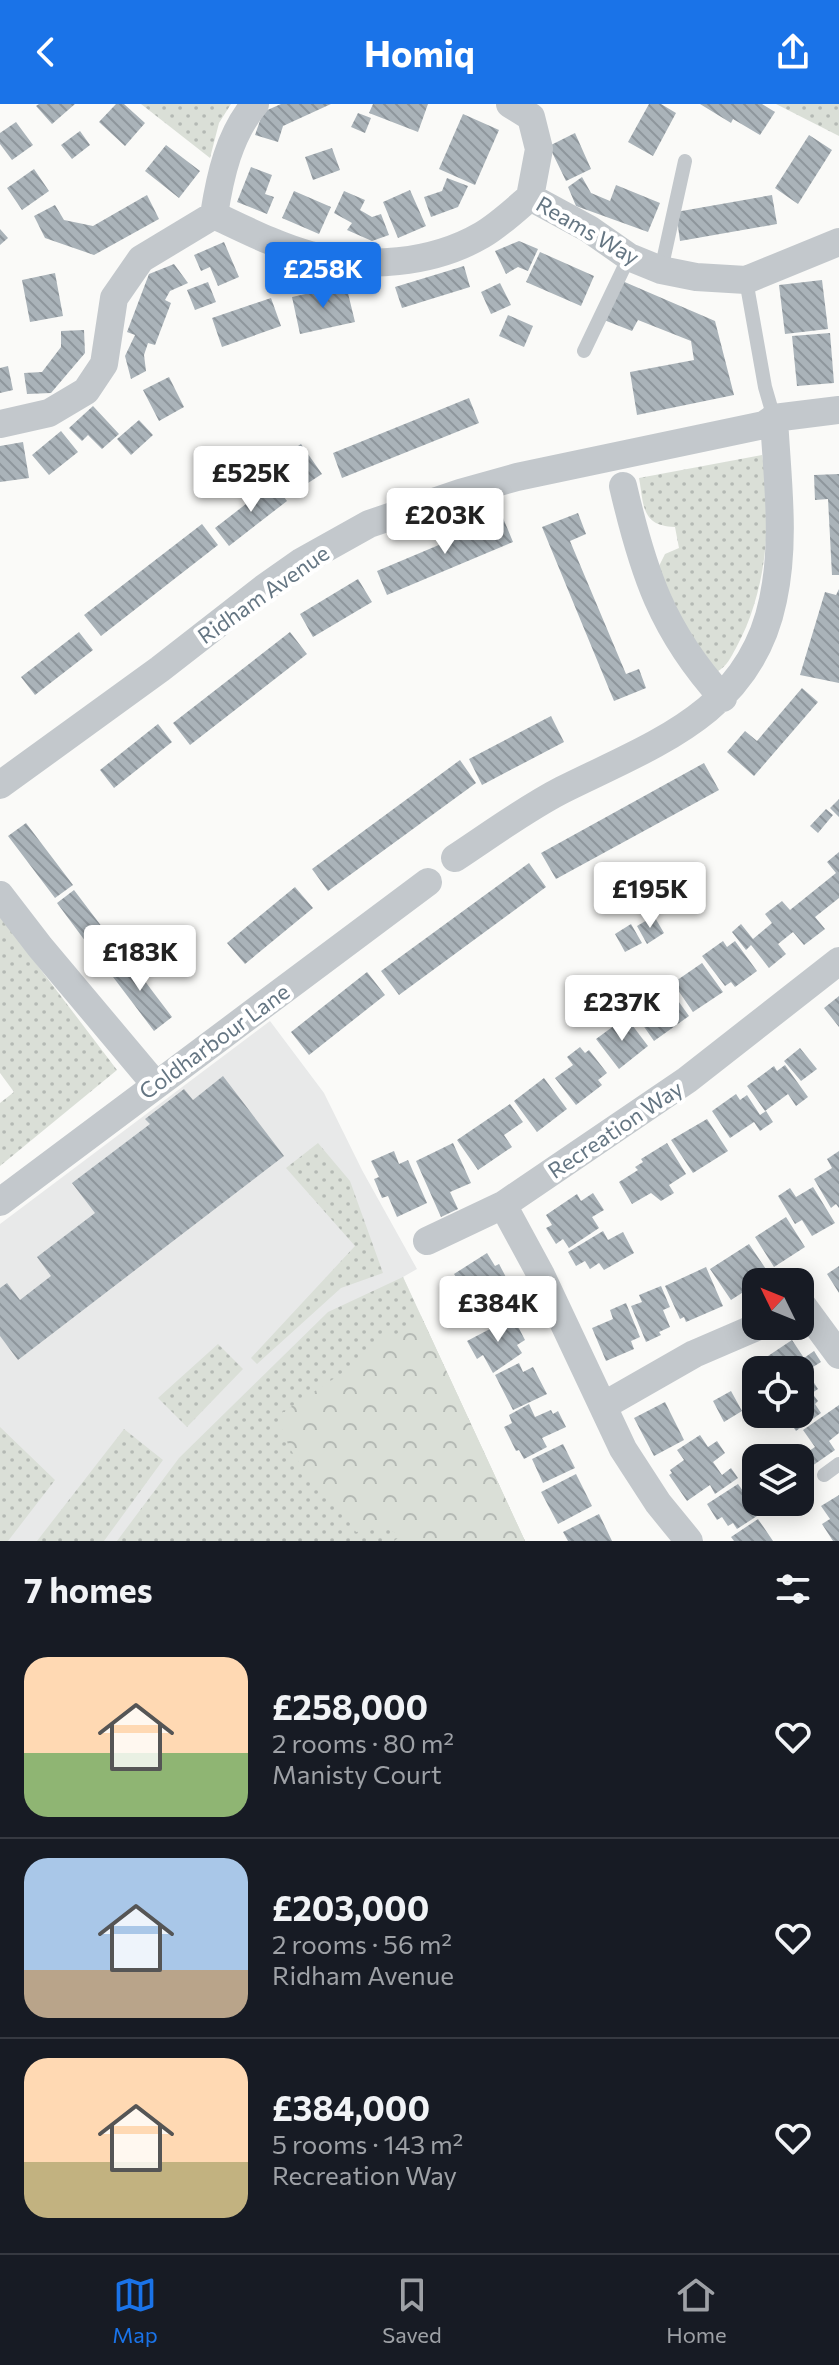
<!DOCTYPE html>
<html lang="en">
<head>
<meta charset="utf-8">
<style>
	body { margin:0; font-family:Commissioner,sans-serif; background:#242831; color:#f1f3f6; height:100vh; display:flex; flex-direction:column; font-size:30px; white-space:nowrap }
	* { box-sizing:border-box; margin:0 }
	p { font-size:26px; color:#9ea1a6 }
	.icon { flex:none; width:44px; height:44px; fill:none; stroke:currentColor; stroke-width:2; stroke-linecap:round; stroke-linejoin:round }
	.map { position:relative; height:1437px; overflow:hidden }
	.sheet { display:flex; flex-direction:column; background:#171b24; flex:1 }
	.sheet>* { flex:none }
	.needle { width:52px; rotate:313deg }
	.buttons { position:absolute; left:742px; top:1164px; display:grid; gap:16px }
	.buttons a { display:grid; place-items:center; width:72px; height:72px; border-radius:16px; background:#171b24; box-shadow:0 4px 20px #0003; font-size:40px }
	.price { position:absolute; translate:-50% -68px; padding:0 18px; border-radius:8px; background:#fff; color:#222; font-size:26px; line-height:52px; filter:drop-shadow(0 2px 4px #0008) }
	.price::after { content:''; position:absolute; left:50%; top:48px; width:24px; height:18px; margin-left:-12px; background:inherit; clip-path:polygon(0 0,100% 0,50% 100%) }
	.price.selected { background:#1a73e8; color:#fff }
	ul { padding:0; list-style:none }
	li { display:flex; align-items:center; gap:24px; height:200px; padding:0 24px }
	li+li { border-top:2px solid #363941 }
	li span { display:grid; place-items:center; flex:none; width:224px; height:160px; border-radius:24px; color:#555 }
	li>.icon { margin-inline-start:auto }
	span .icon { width:96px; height:96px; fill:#fffc; stroke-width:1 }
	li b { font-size:34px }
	h2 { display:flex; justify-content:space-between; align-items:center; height:96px; padding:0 24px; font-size:34px }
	header { display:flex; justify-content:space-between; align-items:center; height:104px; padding:0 24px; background:#1a73e8; color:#fff; font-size:36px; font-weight:700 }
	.menu { display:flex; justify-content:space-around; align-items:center; height:112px; border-top:2px solid #363941; background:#171b24; font-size:22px; color:#9ea1a6 }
	.menu a { display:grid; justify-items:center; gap:4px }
	.menu .selected { color:#1a73e8 }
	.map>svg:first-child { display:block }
	.built { fill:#e8e9e9 }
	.grass { fill:url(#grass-dots) }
	.forest { fill:url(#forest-crowns) }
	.building { fill:url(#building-back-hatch) }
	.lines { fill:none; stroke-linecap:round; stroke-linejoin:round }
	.service { stroke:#c3c8cc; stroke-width:14 }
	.minor { stroke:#c3c8cc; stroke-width:28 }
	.labels { text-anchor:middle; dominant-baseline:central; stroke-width:8; stroke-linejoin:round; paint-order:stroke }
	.street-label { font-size:22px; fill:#657683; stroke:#fff }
</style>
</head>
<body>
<header><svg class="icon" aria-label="back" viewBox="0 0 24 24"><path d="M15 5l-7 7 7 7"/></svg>Homiq<svg class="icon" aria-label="share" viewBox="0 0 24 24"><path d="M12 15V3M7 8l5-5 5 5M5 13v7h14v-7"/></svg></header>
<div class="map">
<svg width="839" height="1437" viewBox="0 0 839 1437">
	<defs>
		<pattern id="grass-dots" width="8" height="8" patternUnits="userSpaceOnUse" patternTransform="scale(2)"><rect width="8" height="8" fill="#dadfd7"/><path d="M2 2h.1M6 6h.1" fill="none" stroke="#b4b9b4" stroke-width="1.8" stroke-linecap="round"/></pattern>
		<pattern id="forest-crowns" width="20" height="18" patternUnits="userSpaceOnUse" patternTransform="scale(2)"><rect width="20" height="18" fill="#dadfd7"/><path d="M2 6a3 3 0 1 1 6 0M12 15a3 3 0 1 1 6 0" fill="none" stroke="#b4b9b4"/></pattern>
		<pattern id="building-back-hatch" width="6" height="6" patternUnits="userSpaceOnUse" patternTransform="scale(2)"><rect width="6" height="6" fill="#aab3b9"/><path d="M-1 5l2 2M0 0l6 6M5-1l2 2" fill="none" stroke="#8e969c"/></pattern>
	</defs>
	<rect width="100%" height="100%" fill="#fafaf8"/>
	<path class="built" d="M270 917 324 989 362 1066 417 1165 403 1173 525 1437H0V1120Z"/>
	<path class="grass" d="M141 0H231L219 19 210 54Z
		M776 0H839V32Z
		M762 351C773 413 767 488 736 544 731 553 727 562 717 568L686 533 658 464 665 450 679 444 675 423C641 422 644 401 639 374Z
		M0 812 117 966 0 1062V999L14 988 0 969Z
		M318 1039 350 1077 383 1169 341 1184 257 1260 251 1254 355 1142 286 1064Z
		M403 1173 525 1437H117L179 1354 328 1208Z
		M218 1240 243 1265 187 1323 158 1294Z
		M0 1323 55 1376 8 1437H0Z
		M124 1325 163 1356 104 1437H37Z"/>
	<path class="forest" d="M421 1212 525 1437H394L401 1432 387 1424 356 1428 328 1388 310 1374 290 1345 277 1312 350 1264 386 1233 414 1225Z"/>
	<path class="building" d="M39 0H75L52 20 36 2Z
		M116 0H124L145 19 125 42 99 18Z
		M281 0H331L283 22 278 38 255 31 263 8Z
		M373 0H428L418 28 369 9Z
		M649 0H661L676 9 653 52 628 38Z
		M700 0H762L775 8 760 31 733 15 731 19Z
		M358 9 371 14 365 29 351 23Z
		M463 10 499 26 475 81 439 65Z
		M16 18 33 41 12 56 0 40V29Z
		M80 27 90 41 72 55 61 41Z
		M575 29 591 65 566 77 549 42Z
		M809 31 832 46 798 100 775 84Z
		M166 41 200 67 179 94 145 67Z
		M332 44 340 66 313 76 305 53Z
		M251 63 272 71 265 90 274 93 267 110 237 98Z
		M34 65 49 87 22 106 7 84Z
		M582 73 591 89 610 97 616 81 660 99 648 128 576 102 568 83Z
		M447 74 468 82 458 103 431 113 424 93 442 87Z
		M410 86 426 122 398 134 383 98Z
		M294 87 331 103 319 130 282 114Z
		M344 87 365 96 360 106 372 113 381 110 389 131 372 137 347 126 352 119 334 109Z
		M147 91 159 115 94 151 45 134 34 112 55 101 64 116 93 122Z
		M772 91 777 120 680 137 676 108Z
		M0 125 8 134 0 141Z
		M519 137 538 145 528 167 518 163 506 170 495 147Z
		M224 138 239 173 218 182 210 163 201 167 194 151Z
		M540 148 594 172 581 202 526 178Z
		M174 160 188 179 170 187 165 196 171 199 155 241 148 239 144 251 146 267 131 275 125 252 135 231 127 228 149 170Z
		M464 162 470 183 402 204 395 183Z
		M55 169 63 212 30 218 22 176Z
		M620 176 715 217 734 291 637 311 630 268 694 256 691 237 638 216 632 227 604 216Z
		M822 176 828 225 785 230 779 181Z
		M208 178 216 198 195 206 187 186Z
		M500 179 511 201 491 210 481 188Z
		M346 181 355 218 300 230 292 193Z
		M271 194 281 222 222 243 212 214Z
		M508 211 533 222 524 243 499 232Z
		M84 226 85 249 51 289 27 290 24 269 42 268 61 243V227Z
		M830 229 834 279 797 282 792 232Z
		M8 262 13 286 0 289V264Z
		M169 273 184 303 159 317 143 286Z
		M469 294 479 319 342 374 333 349Z
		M93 302 119 330 102 345 88 331 82 337 69 324Z
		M139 316 153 331 131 351 117 335Z
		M61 327 78 348 49 371 32 351Z
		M23 338 29 374 0 378V342Z
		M301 340 322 370 294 388 274 358Z
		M839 370V471H832L828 395 815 396 814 371Z
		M273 379 287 397 229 442 215 424Z
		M578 409 586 430 570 437 626 570 639 565 646 584 614 597 542 423Z
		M503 414 513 438 387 491 377 467Z
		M202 420 218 441 101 532 84 511Z
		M358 475 372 498 313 533 300 510Z
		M839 485V579L800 571 825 488 836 491Z
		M79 528 93 546 35 591 21 573Z
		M290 528 307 550 190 641 173 619Z
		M802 584 818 598 754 672 727 648 745 627 757 637Z
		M551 612 564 638 482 681 469 655Z
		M158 620 172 638 114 684 100 666Z
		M460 656 476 679 328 787 312 765Z
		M704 659 719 686 556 775 541 749Z
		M839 695V713L830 704Z
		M826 705 833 711 818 729 810 722Z
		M26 719 73 781 55 794 8 732Z
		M839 748V794L815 813 825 825 804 841 793 828 778 840 786 850 769 864 751 841 746 846 732 828 741 820 753 835 772 819 765 810 782 797 790 806 836 769 827 758Z
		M529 759 546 783 399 891 381 867Z
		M295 783 313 804 245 860 227 839Z
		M74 786 121 848 103 861 57 799Z
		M654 812 664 829 647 840 637 822Z
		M631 820 642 839 625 848 615 830Z
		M723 837 727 843 735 837 757 867 735 883 731 878 725 882 702 852Z
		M125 851 172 913 154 927 107 865Z
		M702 859 723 888 693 908 673 879Z
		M367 868 385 891 309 951 291 928Z
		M666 880 689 912 654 937 631 904Z
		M839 892V923L824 904Z
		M626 913 648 942 619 965 596 935Z
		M580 943 585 949 589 946 607 969 598 976 602 981 576 1001 555 974 573 961 567 953Z
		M800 944 817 965 801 977 784 957Z
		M785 961 808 993 796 1002 788 990 765 1007 747 982 774 962 777 967Z
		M223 972 284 1052 18 1256 0 1232V1184L7 1179 20 1196 51 1172 37 1153 95 1109 72 1079 150 1020 145 1015 184 985 193 996Z
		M544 974 567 1005 537 1028 514 997Z
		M736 990 740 996 747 991 760 1011 766 1007 773 1018 760 1027 754 1018 730 1034 712 1007Z
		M510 1000 523 1018 504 1031 512 1043 478 1066 457 1036Z
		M707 1015 728 1047 693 1069 671 1036Z
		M453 1039 471 1079 450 1088 458 1105 441 1113 416 1057Z
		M667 1039 686 1070 669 1081 674 1089 661 1097 651 1089 632 1100 619 1078 638 1066 635 1063 643 1058 641 1055Z
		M394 1047 399 1060 408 1056 427 1099 397 1113 388 1092 382 1094 374 1075 379 1073 371 1057Z
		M839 1047V1104L836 1100 831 1104 814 1075 832 1064 827 1055Z
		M813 1083 835 1119 812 1132 802 1116 795 1120 778 1092 790 1084 796 1093Z
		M593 1089 604 1106 592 1113 599 1124 569 1144 563 1135 556 1140 546 1124 552 1121 546 1111 577 1090 581 1097Z
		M786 1113 805 1143 774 1163 755 1133Z
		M603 1127 608 1136 623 1128 634 1149 604 1166 599 1159 590 1165 585 1157 576 1162 568 1148Z
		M749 1140 770 1171 731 1196 710 1165Z
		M487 1149 495 1162 499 1160 507 1175 502 1178 507 1188 500 1192 510 1209 487 1222 454 1170Z
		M839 1162V1189L827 1170Z
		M706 1163 723 1202 686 1218 684 1213 680 1215 665 1182Z
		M661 1182 670 1203 663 1206 670 1223 659 1228 661 1231 646 1238 631 1202 642 1198 639 1191Z
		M626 1199 640 1233 631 1237 634 1245 606 1257 592 1224 613 1215 610 1206Z
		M513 1213 525 1236 517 1241 522 1249 493 1269 483 1251 477 1255 467 1237Z
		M792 1236 804 1254 814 1247 821 1258 800 1271V1266H756V1273L752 1267 761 1261 759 1258Z
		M519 1259 523 1268 533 1263 547 1290 513 1306 495 1271Z
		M809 1271 818 1285 812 1289 818 1297 815 1300 821 1309 796 1327 784 1310H800V1277Z
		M731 1287 742 1307 724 1318 713 1297Z
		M665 1298 684 1336 654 1352 634 1314Z
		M529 1300 535 1313 551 1306 553 1310 558 1307 566 1323 542 1334 547 1343 524 1355 519 1346 516 1347 504 1323 512 1319 509 1311Z
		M839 1301V1329L829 1337 835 1346 812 1362 803 1351 815 1343 803 1326Z
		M700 1331 708 1343 717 1337 725 1349 713 1358 722 1371 731 1364 738 1374 715 1390 710 1381 687 1397 669 1371 672 1369 670 1366 684 1356 677 1346Z
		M563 1340 575 1364 543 1379 532 1355Z
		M576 1370 592 1402 558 1420 541 1388Z
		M738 1380 748 1394 756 1389V1398H768L771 1403 737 1425 733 1419 728 1422 722 1413 717 1416 707 1400Z
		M839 1391V1437H833L822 1420 830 1415 821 1402Z
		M599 1410 612 1437H568L563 1428Z
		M758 1415 773 1437H734L731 1433Z"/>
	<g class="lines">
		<path class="service" d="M661 166 685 57
			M746 176 765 283 774 314
			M584 247 629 153
			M824 1371 839 1360"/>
		<path class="minor" d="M510 0 531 13 539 45 530 93 589 125 629 153 661 166 696 173 746 176 839 138
			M214 111C246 126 277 142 310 151 366 165 432 160 482 131 499 121 515 106 530 93
			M0 320 49 309 86 287 104 260 114 194 141 155 214 111C220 72 229 31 255 0
			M623 382C643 468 662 527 723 594
			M0 681 160 565 264 484 301 458 369 420 460 389 517 373 764 321 774 314 839 306
			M455 754C490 731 525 705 562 686 654 640 750 609 773 496 786 436 777 374 774 314
			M0 791 40 843 155 980
			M0 1098 428 778
			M503 1101 541 1171 623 1345 658 1399 689 1437
			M427 1137 503 1101 687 976 839 857
			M800 1198 839 1251
			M603 1302 694 1250 759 1222"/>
	</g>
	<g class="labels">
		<g class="street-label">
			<text transform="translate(588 126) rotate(30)">Reams Way</text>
			<text transform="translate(263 490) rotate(-35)">Ridham Avenue</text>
			<text transform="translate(214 937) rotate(-36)">Coldharbour Lane</text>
			<text transform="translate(615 1025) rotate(-34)">Recreation Way</text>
		</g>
	</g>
</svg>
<div class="buttons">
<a><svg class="needle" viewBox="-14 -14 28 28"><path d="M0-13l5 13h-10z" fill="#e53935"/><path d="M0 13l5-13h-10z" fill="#9ea1a6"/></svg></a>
<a><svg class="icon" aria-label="locate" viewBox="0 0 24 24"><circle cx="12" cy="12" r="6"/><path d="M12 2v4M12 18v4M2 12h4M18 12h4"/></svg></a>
<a><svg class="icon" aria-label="layers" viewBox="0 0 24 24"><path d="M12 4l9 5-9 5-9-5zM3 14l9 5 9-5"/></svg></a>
</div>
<b class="price selected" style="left:323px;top:206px">£258K</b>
<b class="price" style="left:251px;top:410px">£525K</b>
<b class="price" style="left:445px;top:452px">£203K</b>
<b class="price" style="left:650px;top:826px">£195K</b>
<b class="price" style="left:140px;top:889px">£183K</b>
<b class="price" style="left:622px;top:939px">£237K</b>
<b class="price" style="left:498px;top:1240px">£384K</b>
</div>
<section class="sheet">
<h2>7 homes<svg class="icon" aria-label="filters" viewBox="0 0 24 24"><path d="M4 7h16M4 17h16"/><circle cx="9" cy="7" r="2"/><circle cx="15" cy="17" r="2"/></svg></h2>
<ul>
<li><span style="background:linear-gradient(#ffd9b3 60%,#8fb573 0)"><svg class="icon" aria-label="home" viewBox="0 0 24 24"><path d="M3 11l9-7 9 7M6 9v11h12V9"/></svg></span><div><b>£258,000</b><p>2 rooms · 80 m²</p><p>Manisty Court</p></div><svg class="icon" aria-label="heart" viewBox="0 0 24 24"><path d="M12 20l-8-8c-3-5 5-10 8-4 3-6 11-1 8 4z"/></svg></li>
<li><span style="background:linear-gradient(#a9c7e8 70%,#b9a48a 0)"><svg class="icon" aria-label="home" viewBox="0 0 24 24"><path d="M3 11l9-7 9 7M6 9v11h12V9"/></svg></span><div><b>£203,000</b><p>2 rooms · 56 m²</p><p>Ridham Avenue</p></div><svg class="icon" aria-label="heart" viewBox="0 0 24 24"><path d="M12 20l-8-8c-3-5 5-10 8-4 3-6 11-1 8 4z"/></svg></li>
<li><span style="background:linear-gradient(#ffd9b3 65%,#c2b280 0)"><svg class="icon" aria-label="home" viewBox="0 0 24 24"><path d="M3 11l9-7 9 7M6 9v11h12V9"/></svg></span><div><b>£384,000</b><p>5 rooms · 143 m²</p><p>Recreation Way</p></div><svg class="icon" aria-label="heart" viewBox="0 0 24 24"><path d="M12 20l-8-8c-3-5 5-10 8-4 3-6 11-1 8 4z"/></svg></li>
</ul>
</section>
<nav class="menu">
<a class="selected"><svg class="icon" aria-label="map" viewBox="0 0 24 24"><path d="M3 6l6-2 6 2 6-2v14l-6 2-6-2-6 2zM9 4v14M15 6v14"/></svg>Map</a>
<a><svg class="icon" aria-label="saved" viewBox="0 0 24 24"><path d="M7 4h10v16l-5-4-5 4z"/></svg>Saved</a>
<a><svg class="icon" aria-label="home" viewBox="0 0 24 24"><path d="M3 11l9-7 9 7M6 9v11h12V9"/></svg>Home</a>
</nav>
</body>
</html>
